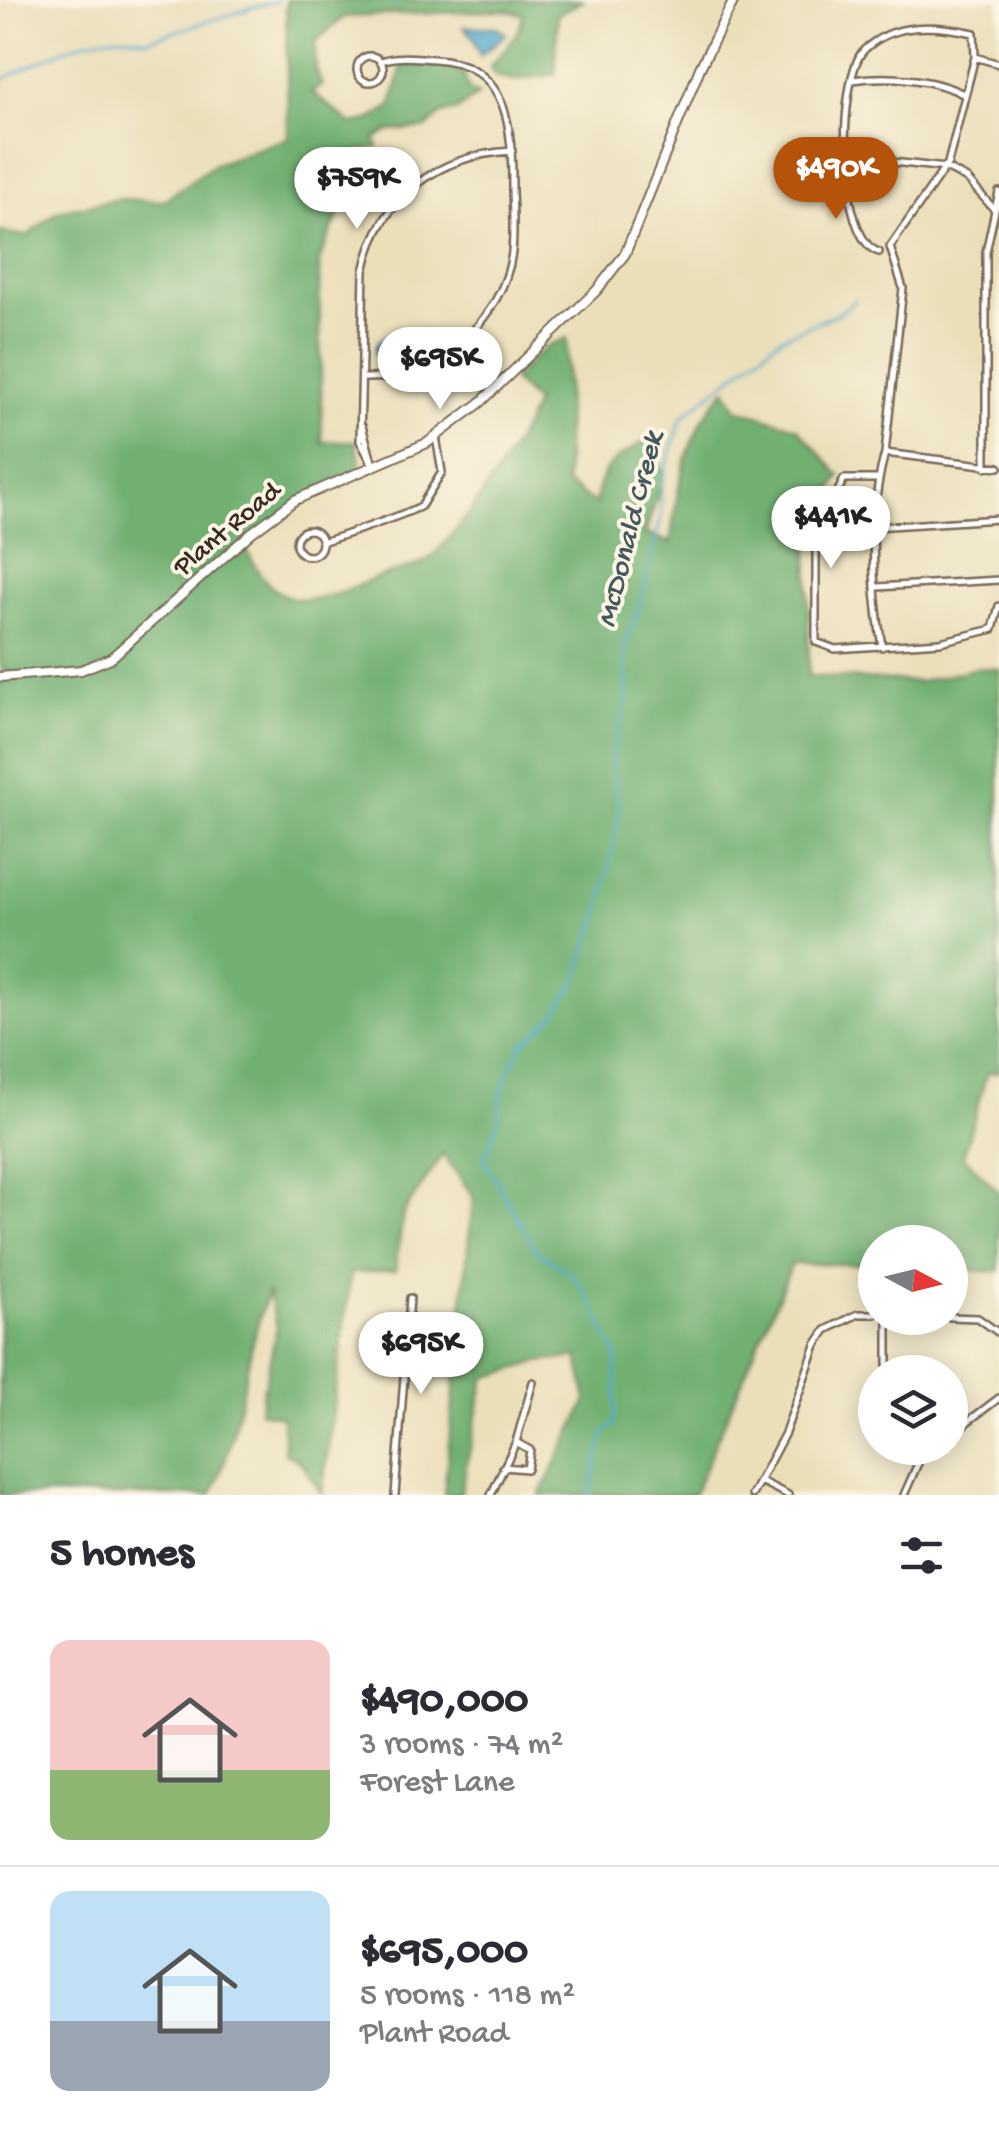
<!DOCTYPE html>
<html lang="en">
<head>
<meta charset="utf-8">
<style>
	body { margin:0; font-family:"Gochi Hand",sans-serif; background:#f2f2f3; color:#2b2b33; height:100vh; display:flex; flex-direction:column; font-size:38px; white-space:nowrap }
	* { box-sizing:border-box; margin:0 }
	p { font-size:32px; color:#7c7c81 }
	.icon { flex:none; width:55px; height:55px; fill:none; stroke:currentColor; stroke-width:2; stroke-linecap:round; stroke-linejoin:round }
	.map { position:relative; height:1495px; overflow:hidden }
	.details { display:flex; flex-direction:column; background:#fff; flex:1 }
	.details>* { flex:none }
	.needle { width:65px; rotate:97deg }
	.buttons { position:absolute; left:858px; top:1225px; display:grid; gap:20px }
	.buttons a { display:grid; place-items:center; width:110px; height:110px; border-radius:50%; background:#fff; box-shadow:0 5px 25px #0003; font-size:50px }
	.price { position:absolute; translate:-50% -85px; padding:0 22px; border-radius:35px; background:#fff; color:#222; font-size:32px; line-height:65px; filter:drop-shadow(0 2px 5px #0008) }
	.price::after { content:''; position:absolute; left:50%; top:60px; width:30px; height:22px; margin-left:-15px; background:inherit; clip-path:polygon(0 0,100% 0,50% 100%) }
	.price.selected { background:#b45309; color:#fff }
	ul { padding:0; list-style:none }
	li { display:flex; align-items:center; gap:30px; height:250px; padding:0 50px }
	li+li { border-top:2px solid #e1e1e2 }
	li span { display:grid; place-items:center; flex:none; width:280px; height:200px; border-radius:20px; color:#555 }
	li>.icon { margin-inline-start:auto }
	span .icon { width:120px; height:120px; fill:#fffc; stroke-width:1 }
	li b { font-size:42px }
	h2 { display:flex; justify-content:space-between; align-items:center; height:120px; padding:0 50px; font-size:42px }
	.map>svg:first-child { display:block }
	.forest { fill:#72b072; stroke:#566d48; stroke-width:2.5 }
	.water { fill:#51abcf; stroke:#466a76; stroke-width:2.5 }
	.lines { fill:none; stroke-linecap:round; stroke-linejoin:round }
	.stream { stroke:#51abcf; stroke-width:2.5 }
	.street-casing { stroke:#796955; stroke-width:10 }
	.secondary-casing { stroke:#796955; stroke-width:12 }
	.street { stroke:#fff; stroke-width:5 }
	.secondary { stroke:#fff; stroke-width:8 }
	.labels { text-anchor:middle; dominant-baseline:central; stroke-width:8; stroke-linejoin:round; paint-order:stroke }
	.street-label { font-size:28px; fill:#3b2a1e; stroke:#fcf5e5 }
	.water-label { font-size:30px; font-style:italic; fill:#43575c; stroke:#fcf5e5 }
</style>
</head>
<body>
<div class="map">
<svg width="999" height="1495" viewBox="0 0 999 1495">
	<rect width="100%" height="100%" fill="#fcf5e5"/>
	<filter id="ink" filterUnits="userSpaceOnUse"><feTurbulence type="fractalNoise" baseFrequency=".01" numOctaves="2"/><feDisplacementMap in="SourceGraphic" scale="20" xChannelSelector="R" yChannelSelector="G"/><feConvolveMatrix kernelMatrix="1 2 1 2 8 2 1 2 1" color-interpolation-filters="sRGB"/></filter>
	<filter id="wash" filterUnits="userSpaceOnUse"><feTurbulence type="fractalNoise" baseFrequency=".0048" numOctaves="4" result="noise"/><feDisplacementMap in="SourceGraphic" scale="40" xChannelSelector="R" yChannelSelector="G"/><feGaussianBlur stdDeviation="2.25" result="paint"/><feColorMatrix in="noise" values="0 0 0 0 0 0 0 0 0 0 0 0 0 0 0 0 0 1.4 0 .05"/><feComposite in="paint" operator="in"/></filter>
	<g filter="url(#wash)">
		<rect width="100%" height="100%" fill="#ebdfba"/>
		<path class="forest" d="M286 0H585L558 14 555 74 514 80 495 76 490 66C504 49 520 36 523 14L504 10 344 17 315 42 316 70 322 85 312 92 351 124 368 121 392 106 402 64 450 65 464 74 468 89 479 95 455 111 441 114 426 128 389 131 375 139 378 147 359 150 336 184 339 213 319 261 322 442 355 441 361 462 343 484 314 494 245 545C274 618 315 605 376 578 392 572 412 569 427 560 453 543 527 433 535 402L512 379 547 346 567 338 566 484 596 504C598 464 618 458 649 439L664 476 645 533 670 543C679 484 684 433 726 389L737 409 797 427 840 476 833 488 808 501 809 676 920 682 977 668 999 669V1072L987 1073 963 1156 999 1192V1272L950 1269V1242H875V1264H792L693 1495H540L587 1401 578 1357 538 1362 485 1378 460 1495H444L473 1196 443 1154 403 1214 395 1270 351 1273 322 1495 302 1463 285 1453 282 1417 259 1411 277 1327 268 1293C242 1359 242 1432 211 1495H0V674L8 670 0 669V232L27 236 58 211 119 199 163 201 215 164 288 138Z"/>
		<path class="water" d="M464 27H496L506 34 480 56 474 38Z
			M375 351a14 14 0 1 1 28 0a14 14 0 1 1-28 0Z"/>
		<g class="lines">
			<path class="stream" d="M390 0 396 2
				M0 80C45 61 96 24 147 40L278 0
				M589 1495 604 1434 615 1423 617 1356 592 1303 573 1275 537 1251 484 1160 498 1123 503 1086 520 1047 555 1015 575 983 599 916 620 812 611 758 627 699 624 645 639 609 661 518V483L682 417 780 338 841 312 855 300"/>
		</g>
	</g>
	<g filter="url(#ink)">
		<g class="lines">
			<defs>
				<path id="street" d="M357 69a13 13 0 1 1 26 0a13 13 0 1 1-26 0Z
					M975 57 999 64
					M852 80C886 75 934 78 965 95
					M848 157 946 168 967 179 993 208
					M879 252C837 241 837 78 864 50 894 21 938 25 974 33L975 57 948 163 890 247 903 288 885 453 999 467
					M362 378C378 377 399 379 415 373 461 354 506 303 512 252 514 232 513 211 512 191 512 132 512 63 434 59 416 58 397 55 381 61
					M362 426 373 465
					M373 465 360 441 364 271C380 197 437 155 512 151
					M986 467V252L999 192
					M878 479H844L837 493 816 503V642L835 649 940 642 993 629 999 606
					M874 527 999 519
					M296 543a13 13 0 1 1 26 0a13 13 0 1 1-26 0Z
					M322 541C328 542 411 512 421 506L442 472 436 437
					M877 587 999 580
					M882 647C872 585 868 514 885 453
					M950 1317 978 1318 999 1333
					M888 1318V1372
					M950 1435 999 1398
					M516 1442 533 1382
					M760 1481 788 1495
					M395 1495 410 1298
					M491 1495 516 1442 530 1450 527 1469 503 1467
					M752 1495 785 1433 816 1345 826 1330 858 1314H875
					M904 1495 919 1461 933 1448"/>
				<path id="secondary" d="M0 677 81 670 111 658 251 533 295 500 427 443 480 403 597 290 625 254 700 68 734 0"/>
			</defs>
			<use href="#street" class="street-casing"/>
			<use href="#secondary" class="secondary-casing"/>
			<use href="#street" class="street"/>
			<use href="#secondary" class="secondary"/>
		</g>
	</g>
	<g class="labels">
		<g class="street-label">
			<text transform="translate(228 530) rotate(-40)">Plant Road</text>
		</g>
		<g class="water-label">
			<text transform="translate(632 530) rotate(-76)">McDonald Creek</text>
		</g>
	</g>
</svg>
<div class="buttons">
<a><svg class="needle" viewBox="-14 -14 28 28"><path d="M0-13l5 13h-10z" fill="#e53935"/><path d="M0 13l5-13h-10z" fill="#7c7c81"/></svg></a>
<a><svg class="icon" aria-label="layers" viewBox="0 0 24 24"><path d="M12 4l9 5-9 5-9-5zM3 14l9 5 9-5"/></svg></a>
</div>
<b class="price selected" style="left:836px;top:222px">$490K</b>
<b class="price" style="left:357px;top:232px">$759K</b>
<b class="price" style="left:440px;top:412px">$695K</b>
<b class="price" style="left:831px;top:571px">$441K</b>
<b class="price" style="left:421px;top:1397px">$695K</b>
</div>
<section class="details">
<h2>5 homes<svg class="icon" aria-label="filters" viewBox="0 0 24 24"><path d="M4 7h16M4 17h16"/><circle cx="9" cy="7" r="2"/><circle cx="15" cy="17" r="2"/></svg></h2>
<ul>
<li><span style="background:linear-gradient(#f6c9c9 65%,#8fb573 0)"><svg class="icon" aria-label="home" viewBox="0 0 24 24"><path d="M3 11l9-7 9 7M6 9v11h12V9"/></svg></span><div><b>$490,000</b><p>3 rooms · 74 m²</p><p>Forest Lane</p></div></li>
<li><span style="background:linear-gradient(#bfe0f5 65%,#9aa5b1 0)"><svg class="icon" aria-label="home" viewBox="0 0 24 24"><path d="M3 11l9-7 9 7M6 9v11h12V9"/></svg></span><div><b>$695,000</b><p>5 rooms · 118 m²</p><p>Plant Road</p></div></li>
</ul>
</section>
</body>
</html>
